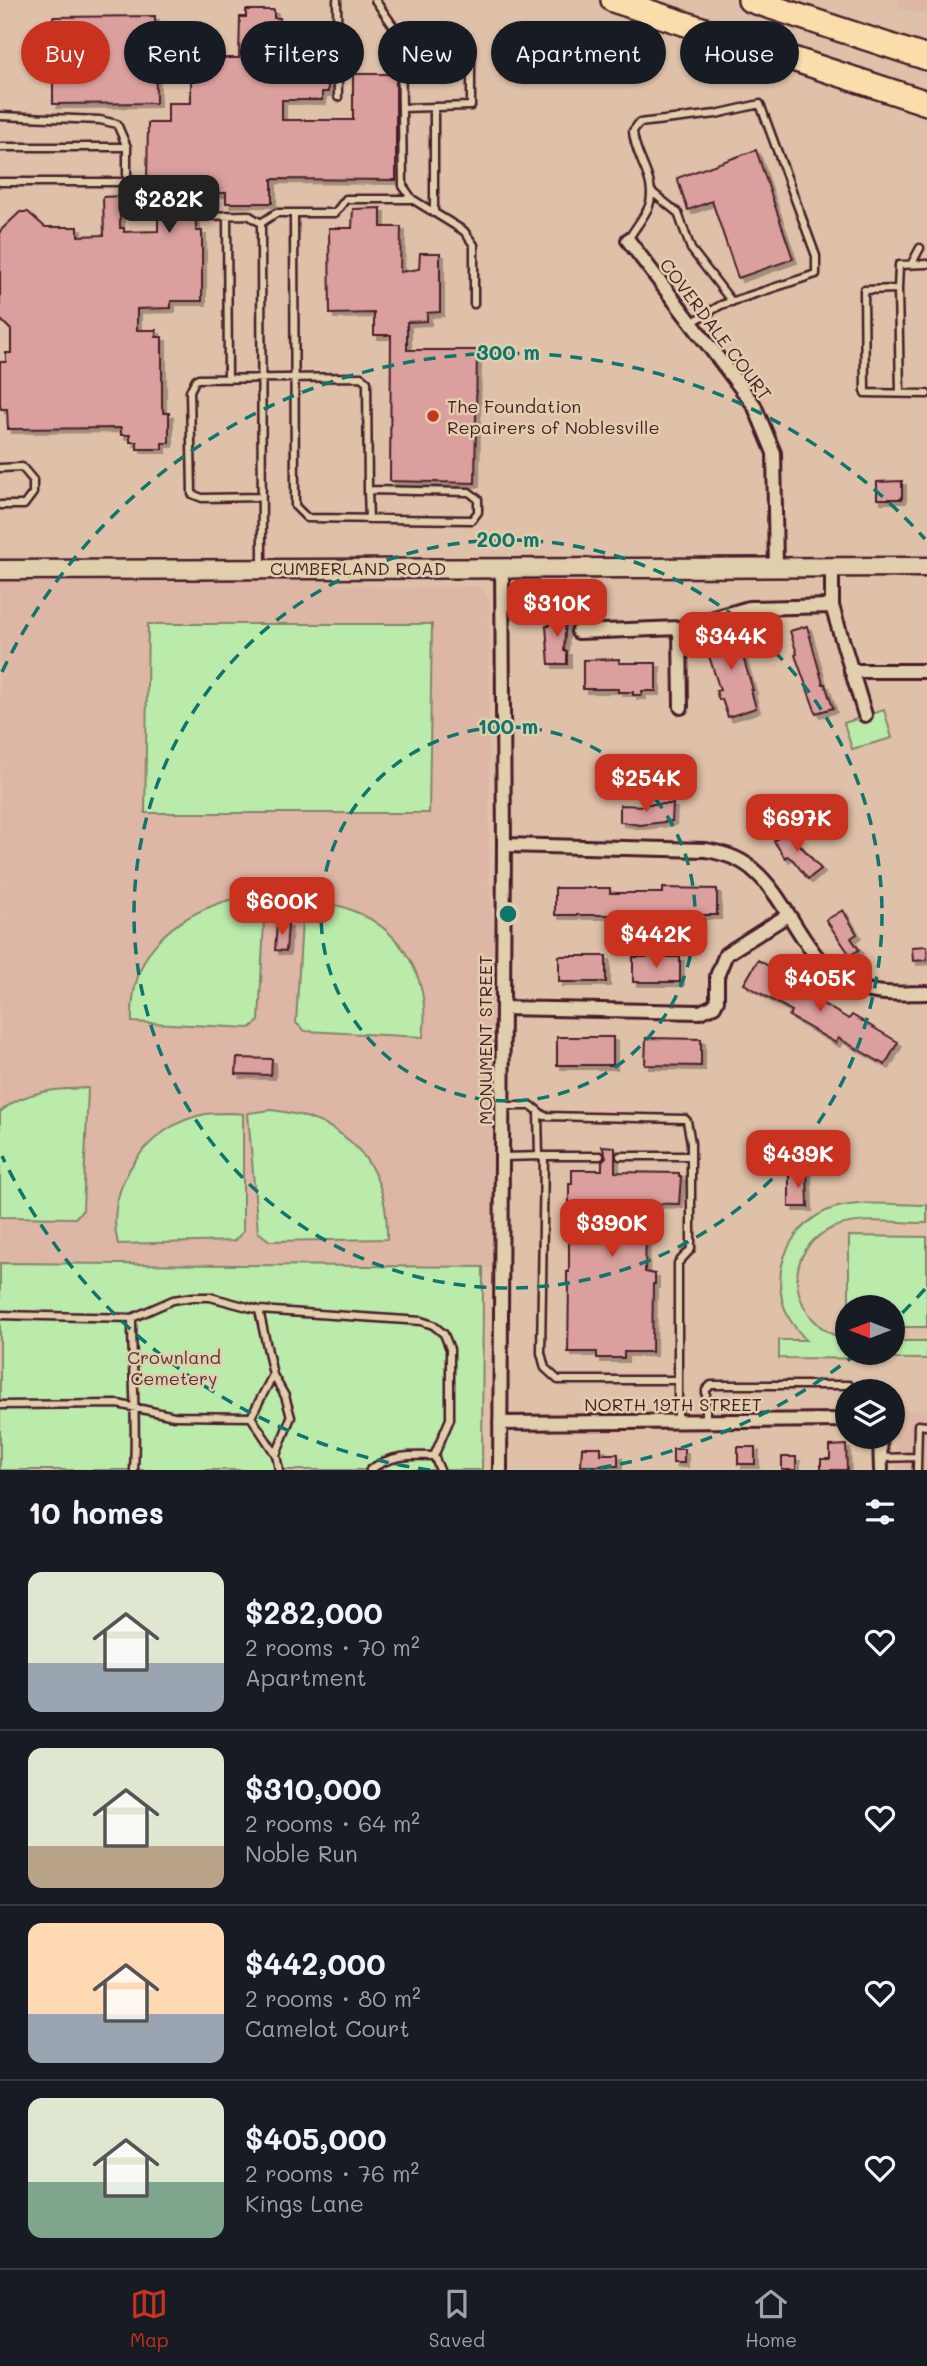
<!DOCTYPE html>
<html lang="en">
<head>
<meta charset="utf-8">
<style>
	body { margin:0; font-family:Mali,sans-serif; background:#242831; color:#f1f3f6; height:100vh; display:flex; flex-direction:column; font-size:26px; white-space:nowrap }
	* { box-sizing:border-box; margin:0 }
	p { font-size:23px; color:#9ea1a6 }
	.icon { flex:none; width:38px; height:38px; fill:none; stroke:currentColor; stroke-width:2; stroke-linecap:round; stroke-linejoin:round }
	.map { position:relative; height:1470px; overflow:hidden }
	.side { display:flex; flex-direction:column; background:#171b24; flex:1 }
	.side>* { flex:none }
	.hud { position:absolute; left:21px; top:21px; width:886px; height:63px; display:flex; gap:14px }
	.needle { width:46px; rotate:270deg }
	.buttons { position:absolute; left:835px; top:1295px; display:grid; gap:14px }
	.buttons a { display:grid; place-items:center; width:70px; height:70px; border-radius:50%; background:#171b24; box-shadow:0 2px 5px #0004; font-size:35px }
	.price { position:absolute; translate:-50% -60px; padding:0 16px; border-radius:14px; background:#c8321e; color:#fff; font-size:23px; line-height:46px; filter:drop-shadow(0 2px 4px #0008) }
	.price::after { content:''; position:absolute; left:50%; top:42px; width:21px; height:16px; margin-left:-10px; background:inherit; clip-path:polygon(0 0,100% 0,50% 100%) }
	.price.selected { background:#222; color:#fff }
	ul { padding:0; list-style:none }
	li { display:flex; align-items:center; gap:21px; height:175px; padding:0 28px }
	li+li { border-top:2px solid #363941 }
	li span { display:grid; place-items:center; flex:none; width:196px; height:140px; border-radius:14px; color:#555 }
	li>.icon { margin-inline-start:auto }
	span .icon { width:84px; height:84px; fill:#fffc; stroke-width:1 }
	li b { font-size:30px }
	h2 { display:flex; justify-content:space-between; align-items:center; height:84px; padding:0 28px; font-size:30px }
	.pill { padding:0 24px; border-radius:32px; background:#171b24; box-shadow:0 2px 5px #0004; font-size:24px; line-height:63px }
	.pill.selected { background:#c8321e; color:#fff }
	.dock { display:flex; justify-content:space-around; align-items:center; height:98px; border-top:2px solid #363941; background:#171b24; font-size:19px; color:#9ea1a6 }
	.dock a { display:grid; justify-items:center; gap:4px }
	.dock .selected { color:#c8321e }
	.map>svg:first-child { display:block }
	.built { fill:#deb6a5 }
	.green { fill:#baebab; stroke:#82856b; stroke-width:2 }
	.building { fill:#dba09e; stroke:#4a1f2b; stroke-width:2; filter:url(#shadow) }
	.lines { fill:none; stroke-linecap:round; stroke-linejoin:round }
	.lane-casing { stroke:#4a1f2b; stroke-width:11 }
	.street-casing { stroke:#4a1f2b; stroke-width:18 }
	.secondary-casing { stroke:#4a1f2b; stroke-width:23 }
	.highway-casing { stroke:#4a1f2b; stroke-width:28 }
	.lane { stroke:#e1ceac; stroke-width:6 }
	.street { stroke:#e1ceac; stroke-width:12 }
	.secondary { stroke:#e1ceac; stroke-width:18 }
	.highway { stroke:#faddab; stroke-width:23 }
	.ring { fill:none; stroke:#0f766e; stroke-width:3.5; stroke-dasharray:12 9 }
	.poi-dot { fill:#c8321e; stroke:#e1ceac; stroke-width:2.5 }
	.labels { text-anchor:middle; dominant-baseline:central; stroke-width:5; stroke-linejoin:round; paint-order:stroke }
	.street-label { font-size:18px; fill:#4a1f2b; stroke:#e1ceac }
	.poi-label { font-size:18px; fill:#4a1f2b; stroke:#e1ceac; text-anchor:start }
	.park-label { font-size:18px; fill:#553338; stroke:#e1ceac }
	.centre { fill:#0f766e; stroke:#e1ceac; stroke-width:3.5 }
	.ring-label { font-size:21px; text-anchor:middle; font-weight:bold; fill:#0f766e; stroke:#e1ceac; stroke-width:5; stroke-linejoin:round; paint-order:stroke }
</style>
</head>
<body>
<div class="map">
<svg width="927" height="1470" viewBox="0 0 927 1470">
	<defs>
		<filter id="shadow"><feDropShadow dx="4" dy="4" stdDeviation="0" flood-color="#0004"/></filter>
	</defs>
	<rect width="100%" height="100%" fill="#dfc0a8"/>
	<filter id="ink" filterUnits="userSpaceOnUse"><feTurbulence type="fractalNoise" baseFrequency=".0143" numOctaves="2"/><feDisplacementMap in="SourceGraphic" scale="14" xChannelSelector="R" yChannelSelector="G"/><feConvolveMatrix kernelMatrix="1 2 1 2 8 2 1 2 1" color-interpolation-filters="sRGB"/></filter>
	<g filter="url(#ink)">
		<path class="built" d="M899 0H927V14L899 8Z
			M259 577 387 588 475 587 482 588 489 601V873L496 970 494 1267 0 1263V580Z
			M893 1410H927V1470H897Z"/>
		<path class="green" d="M148 624H432L429 813H145Z
			M884 710 892 738 852 749 844 723Z
			M229 900 265 902 259 1021 250 1028 132 1022C130 954 168 919 229 900Z
			M303 903C319 904 336 903 351 910 405 930 431 982 423 1037L305 1031 296 1023Z
			M88 1088 83 1210 75 1218 0 1217V1112C24 1090 57 1089 88 1088Z
			M271 1110C346 1118 389 1163 387 1239L270 1241 258 1232 248 1113Z
			M233 1113 243 1114V1232L234 1241 118 1244C103 1187 148 1124 206 1114 215 1113 224 1113 233 1113Z
			M927 1205V1223C899 1223 855 1216 830 1229 777 1255 792 1325 847 1340V1353H892L893 1341H927V1359L779 1358V1340H806C799 1332 791 1324 787 1314 768 1272 790 1222 834 1208 863 1200 898 1205 927 1205Z
			M849 1236 927 1237V1327H893L892 1307H849Z
			M0 1263 483 1267 482 1470H0Z"/>
		<path class="building" d="M246 10H274V18H280V58H321V66H328V92H322V100H282V120H353V74H396V180L272 179V203H226V193H196V211L193 217 196 221V231H202V301H171V308L137 309V330H156V337H162V407L164 413H169V443H162V449H137V442H130V435H121V428L8 429 7 409H1L0 405V362H6V353H11V330L0 319V231L20 212H28L45 227H78V236L104 235 103 197 120 196V228H124V232L158 231V183H147L148 123H168V103H191V65H197V58H239L240 17H246Z
			M155 16 156 103 53 104V17Z
			M756 150 793 259 738 278 712 201 688 210 677 178Z
			M381 208V227H401L400 272 419 269 420 253H440V312L427 313V321L407 322V350H477L475 483 390 481 391 335H374V313L330 314 329 228H352L353 209Z
			M902 481V499H877V482Z
			M549 614H566L564 651H567V664H549L546 626H549Z
			M807 626 823 684H825L833 708 816 713 795 655 797 654 790 631Z
			M734 627 753 690H751L756 708 728 717 722 699 719 700 716 691 720 690 707 650 711 649 707 636Z
			M619 659V663H656V691H642V695H633V692H618V689H583V660Z
			M646 804H673L672 821 640 825 620 822V805L646 806Z
			M787 830 821 869 808 879 793 860 787 856 785 858 774 841Z
			M555 888H610V893H663V888L717 889V915H663V920H609V915H555Z
			M843 910 857 934 851 938 859 950 850 955 826 920Z
			M277 924H288L286 951 275 950Z
			M927 946V960L913 961 912 947Z
			M559 956H606V982H559Z
			M633 957H680V982H633Z
			M758 960 807 988 804 993 849 1019 852 1015 898 1042 885 1065 838 1038 836 1043 789 1016 792 1011 744 984Z
			M557 1037H613V1065H557Z
			M646 1038 701 1039V1066L645 1065Z
			M237 1058 272 1059 271 1075 236 1074Z
			M602 1146 615 1147V1172L679 1173V1176H681L679 1204 636 1203V1234H646L645 1272 655 1274V1284H653L652 1352H624V1358H597V1352H568L569 1283H567V1272H569V1184H572V1170H602V1161L606 1157Z
			M789 1172H807L808 1207H789Z
			M846 1445 847 1470H821V1459H830V1446Z
			M582 1447H601V1454H618V1466H581Z
			M738 1447H755V1464H738Z
			M673 1449H684V1463H673Z
			M782 1457H796V1470H782Z"/>
		<g class="lines">
			<defs>
				<path id="lane" d="M337 0 338 97
					M375 0 401 37 403 186 412 199
					M401 37H467L471 45V106L402 108
					M434 107V213
					M0 116 100 120 117 124 127 147
					M0 147H127V182H0
					M652 192 678 213 691 249 732 302
					M227 215 228 379
					M199 216 248 215 261 223 262 567
					M261 223 276 213H335L346 199H412L464 231 474 245V304
					M628 240C634 229 644 218 649 206 658 180 634 157 633 131L639 123 716 114 760 104 816 256V274L721 305 691 323
					M911 265 920 248
					M898 289 899 265 927 264
					M900 393 898 289 864 290 865 393 927 394
					M0 468 22 467 33 480V493L24 505H0
					M368 490 369 519
					M262 497 202 498 192 494 190 391 196 379 361 377 367 382 368 490 469 492 478 499V512L472 520 307 518 295 506 294 213
					M502 1106H532L544 1116 685 1119 687 1121 691 1143V1249L678 1263V1422
					M538 1113 539 1156
					M544 1156H600
					M620 1156H691
					M502 1157 544 1156 541 1353 545 1368 558 1380H678
					M259 1310 421 1321 433 1325 444 1334 450 1349V1419L434 1456 440 1470
					M0 1315 132 1318 173 1300 193 1297H210L259 1310 273 1375 285 1396 291 1417 276 1455
					M132 1318C132 1369 137 1419 134 1470
					M273 1375 251 1417 276 1455 279 1470
					M0 1405 118 1404 174 1416 251 1417
					M706 1421V1390L711 1385H849L852 1391
					M881 1458 916 1457
					M370 1470C390 1455 410 1455 434 1456
					M917 1470 918 1425 927 1426"/>
				<path id="street" d="M628 240 754 405 774 453 776 567
					M832 567V606L865 715
					M680 628 681 707
					M578 632 680 628 749 608 832 606
					M851 671H927
					M504 845 706 850C722 853 738 857 751 868 793 902 803 966 857 987 879 996 904 993 927 993
					M503 1008 700 1012 714 1006 717 1000V976L726 954 788 915
					M500 1423 847 1420
					M880 1437 881 1470
					M500 1470 504 845 502 567"/>
				<path id="secondary" d="M0 570 927 567"/>
				<path id="highway" d="M613 0 927 103
					M750 0 927 58"/>
			</defs>
			<use href="#lane" class="lane-casing"/>
			<use href="#street" class="street-casing"/>
			<use href="#secondary" class="secondary-casing"/>
			<use href="#highway" class="highway-casing"/>
			<use href="#lane" class="lane"/>
			<use href="#street" class="street"/>
			<use href="#secondary" class="secondary"/>
			<use href="#highway" class="highway"/>
		</g>
	</g>
	<g class="ring">
		<circle cx="508" cy="914" r="187"/>
		<circle cx="508" cy="914" r="374"/>
		<path d="M925 1289A561 561 0 0 1 894 1321M857 1353A561 561 0 0 1 586 1470M430 1470A561 561 0 0 1 2 1156M2 672A561 561 0 0 1 925 539"/>
	</g>
	<circle class="poi-dot" cx="433" cy="416" r="7"/>
	<g class="labels">
		<g class="street-label">
			<text transform="translate(716 329) rotate(53)">COVERDALE COURT</text>
			<text x="358" y="568">CUMBERLAND ROAD</text>
			<text transform="translate(485 1040) rotate(-90)">MONUMENT STREET</text>
			<text x="673" y="1404">NORTH 19TH STREET</text>
		</g>
		<g class="poi-label">
			<text x="447" y="406">The Foundation<tspan x="447" dy="21">Repairers of Noblesville</tspan></text>
		</g>
		<g class="park-label">
			<text x="174" y="1357">Crownland<tspan x="174" dy="21">Cemetery</tspan></text>
		</g>
	</g>
	<circle cx="508" cy="914" r="10" class="centre"/>
	<g class="ring-label">
		<text x="508" y="360">300 m</text>
		<text x="508" y="547">200 m</text>
		<text x="508" y="734">100 m</text>
	</g>
</svg>
<div class="buttons">
<a><svg class="needle" viewBox="-14 -14 28 28"><path d="M0-13l5 13h-10z" fill="#e53935"/><path d="M0 13l5-13h-10z" fill="#9ea1a6"/></svg></a>
<a><svg class="icon" aria-label="layers" viewBox="0 0 24 24"><path d="M12 4l9 5-9 5-9-5zM3 14l9 5 9-5"/></svg></a>
</div>
<b class="price selected" style="left:169px;top:235px">$282K</b>
<b class="price" style="left:557px;top:639px">$310K</b>
<b class="price" style="left:731px;top:672px">$344K</b>
<b class="price" style="left:646px;top:814px">$254K</b>
<b class="price" style="left:797px;top:854px">$697K</b>
<b class="price" style="left:282px;top:937px">$600K</b>
<b class="price" style="left:656px;top:970px">$442K</b>
<b class="price" style="left:820px;top:1014px">$405K</b>
<b class="price" style="left:798px;top:1190px">$439K</b>
<b class="price" style="left:612px;top:1259px">$390K</b>
<div class="hud">
<a class="pill selected">Buy</a>
<a class="pill">Rent</a>
<a class="pill">Filters</a>
<a class="pill">New</a>
<a class="pill">Apartment</a>
<a class="pill">House</a>
</div>
</div>
<section class="side">
<h2>10 homes<svg class="icon" aria-label="filters" viewBox="0 0 24 24"><path d="M4 7h16M4 17h16"/><circle cx="9" cy="7" r="2"/><circle cx="15" cy="17" r="2"/></svg></h2>
<ul>
<li><span style="background:linear-gradient(#dfe7d0 65%,#9aa5b1 0)"><svg class="icon" aria-label="home" viewBox="0 0 24 24"><path d="M3 11l9-7 9 7M6 9v11h12V9"/></svg></span><div><b>$282,000</b><p>2 rooms · 70 m²</p><p>Apartment</p></div><svg class="icon" aria-label="heart" viewBox="0 0 24 24"><path d="M12 20l-8-8c-3-5 5-10 8-4 3-6 11-1 8 4z"/></svg></li>
<li><span style="background:linear-gradient(#dfe7d0 70%,#b9a48a 0)"><svg class="icon" aria-label="home" viewBox="0 0 24 24"><path d="M3 11l9-7 9 7M6 9v11h12V9"/></svg></span><div><b>$310,000</b><p>2 rooms · 64 m²</p><p>Noble Run</p></div><svg class="icon" aria-label="heart" viewBox="0 0 24 24"><path d="M12 20l-8-8c-3-5 5-10 8-4 3-6 11-1 8 4z"/></svg></li>
<li><span style="background:linear-gradient(#ffd9b3 65%,#9aa5b1 0)"><svg class="icon" aria-label="home" viewBox="0 0 24 24"><path d="M3 11l9-7 9 7M6 9v11h12V9"/></svg></span><div><b>$442,000</b><p>2 rooms · 80 m²</p><p>Camelot Court</p></div><svg class="icon" aria-label="heart" viewBox="0 0 24 24"><path d="M12 20l-8-8c-3-5 5-10 8-4 3-6 11-1 8 4z"/></svg></li>
<li><span style="background:linear-gradient(#dfe7d0 60%,#7fa58c 0)"><svg class="icon" aria-label="home" viewBox="0 0 24 24"><path d="M3 11l9-7 9 7M6 9v11h12V9"/></svg></span><div><b>$405,000</b><p>2 rooms · 76 m²</p><p>Kings Lane</p></div><svg class="icon" aria-label="heart" viewBox="0 0 24 24"><path d="M12 20l-8-8c-3-5 5-10 8-4 3-6 11-1 8 4z"/></svg></li>
</ul>
</section>
<nav class="dock">
<a class="selected"><svg class="icon" aria-label="map" viewBox="0 0 24 24"><path d="M3 6l6-2 6 2 6-2v14l-6 2-6-2-6 2zM9 4v14M15 6v14"/></svg>Map</a>
<a><svg class="icon" aria-label="saved" viewBox="0 0 24 24"><path d="M7 4h10v16l-5-4-5 4z"/></svg>Saved</a>
<a><svg class="icon" aria-label="home" viewBox="0 0 24 24"><path d="M3 11l9-7 9 7M6 9v11h12V9"/></svg>Home</a>
</nav>
</body>
</html>
